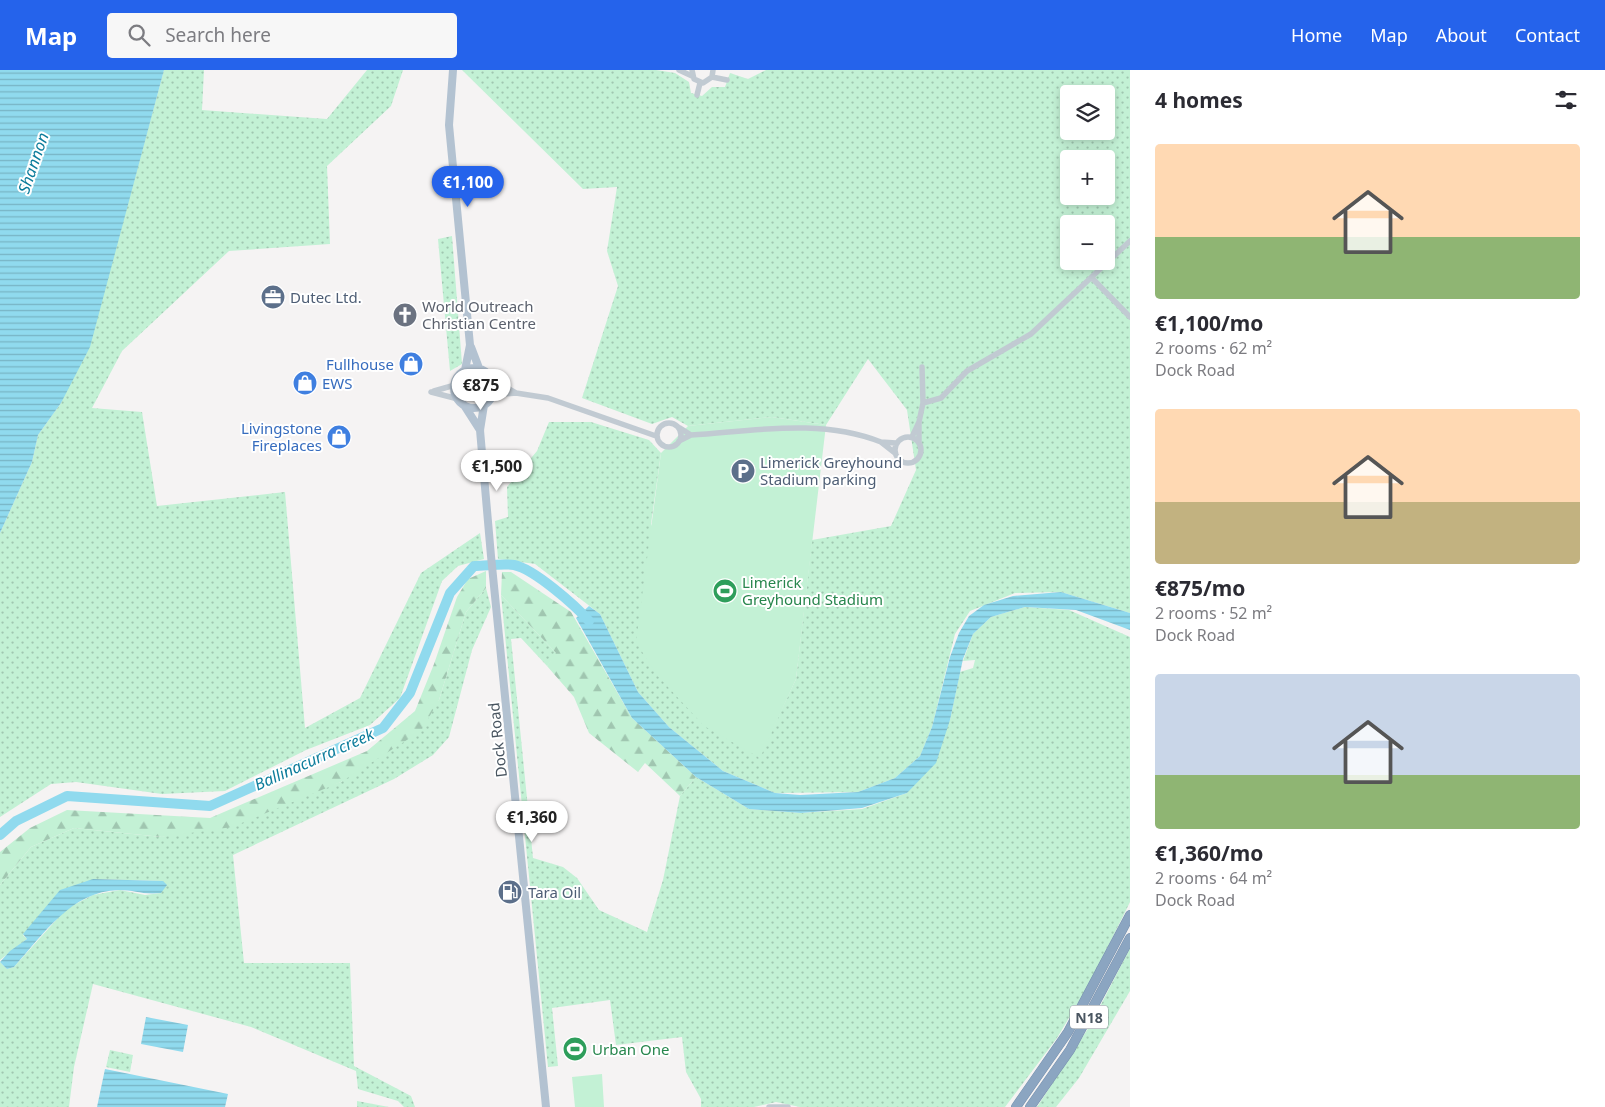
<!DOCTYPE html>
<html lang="en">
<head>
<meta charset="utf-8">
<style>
	body { margin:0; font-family:"Noto Sans",sans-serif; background:#f7f7f7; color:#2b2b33; height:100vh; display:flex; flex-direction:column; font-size:19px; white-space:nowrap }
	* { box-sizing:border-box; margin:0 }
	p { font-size:16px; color:#7c7c81 }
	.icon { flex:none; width:28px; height:28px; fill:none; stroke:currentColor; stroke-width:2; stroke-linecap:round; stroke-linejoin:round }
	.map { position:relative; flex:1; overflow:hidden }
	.drawer { display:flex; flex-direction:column; background:#fff; width:475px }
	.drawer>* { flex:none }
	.buttons { position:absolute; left:1060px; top:15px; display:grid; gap:10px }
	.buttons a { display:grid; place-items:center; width:55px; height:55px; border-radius:5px; background:#fff; box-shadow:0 2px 8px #0003; font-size:25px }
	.price { position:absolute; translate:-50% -42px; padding:0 11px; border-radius:18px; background:#fff; color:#222; font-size:16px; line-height:32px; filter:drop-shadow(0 1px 2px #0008) }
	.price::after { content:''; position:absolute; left:50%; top:30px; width:15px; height:11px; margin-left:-8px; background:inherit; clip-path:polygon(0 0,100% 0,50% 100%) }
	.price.current { background:#2563eb; color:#fff }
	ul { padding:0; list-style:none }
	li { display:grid; align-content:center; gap:10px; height:265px; padding:0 25px }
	li span { display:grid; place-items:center; height:155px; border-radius:5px; color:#555 }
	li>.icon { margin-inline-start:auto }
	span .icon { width:90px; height:90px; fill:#fffc; stroke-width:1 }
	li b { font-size:21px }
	h2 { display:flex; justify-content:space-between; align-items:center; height:60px; padding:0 25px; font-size:21px }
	header { display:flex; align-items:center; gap:30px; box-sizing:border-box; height:70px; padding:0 25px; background:#2563eb; color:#fff }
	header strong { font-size:24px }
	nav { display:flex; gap:28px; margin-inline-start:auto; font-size:18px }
	.search { width:350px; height:45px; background:#f7f7f7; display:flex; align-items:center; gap:12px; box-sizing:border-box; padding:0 18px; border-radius:5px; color:#7c7c81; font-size:19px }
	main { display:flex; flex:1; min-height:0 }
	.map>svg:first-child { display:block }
	.grass { fill:url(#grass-dots); fill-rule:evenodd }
	.forest { fill:url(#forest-firs) }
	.pitch { fill:#c3f1d5 }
	.water { fill:url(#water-rules) }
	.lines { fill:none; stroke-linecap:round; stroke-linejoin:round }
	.river { stroke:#90daee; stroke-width:10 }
	.highway-casing { stroke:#7690ad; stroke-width:10 }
	.minor { stroke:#c1cad2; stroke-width:5.5 }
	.major { stroke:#b3c2d1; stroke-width:8 }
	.highway { stroke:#8ba5c1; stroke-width:9 }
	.labels { text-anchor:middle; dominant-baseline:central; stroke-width:4; stroke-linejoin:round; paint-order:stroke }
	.shield { fill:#fff; stroke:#808990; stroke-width:1 }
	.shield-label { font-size:14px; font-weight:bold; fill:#4a5661 }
	.service-label { font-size:15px; fill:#4e5e75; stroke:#fff; text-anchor:start }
	.worship-label { font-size:15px; fill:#5b616d; stroke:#fff; text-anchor:start }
	.shop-label { font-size:15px; fill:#366cbe; stroke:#fff; text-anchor:end }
	.leisure-label { font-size:15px; fill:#27864d; stroke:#fff; text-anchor:start }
	.street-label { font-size:15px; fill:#4a5661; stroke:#fff }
	.water-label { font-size:16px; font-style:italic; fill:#0c7c9b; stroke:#fff }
</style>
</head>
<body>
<header>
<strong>Map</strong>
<div class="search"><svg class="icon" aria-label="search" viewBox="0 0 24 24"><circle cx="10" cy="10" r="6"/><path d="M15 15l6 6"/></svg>Search here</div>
<nav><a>Home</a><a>Map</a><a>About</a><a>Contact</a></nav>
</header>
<main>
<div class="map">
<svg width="1130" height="1037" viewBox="0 0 1130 1037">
	<defs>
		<pattern id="grass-dots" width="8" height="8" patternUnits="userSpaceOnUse" patternTransform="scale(1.25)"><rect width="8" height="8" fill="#c3f1d5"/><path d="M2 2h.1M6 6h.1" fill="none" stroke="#a0c6b0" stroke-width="1.8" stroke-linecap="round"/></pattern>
		<pattern id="forest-firs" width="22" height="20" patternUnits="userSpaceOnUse" patternTransform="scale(1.25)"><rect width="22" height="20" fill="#c3f1d5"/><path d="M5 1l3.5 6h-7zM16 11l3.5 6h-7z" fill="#a0c6b0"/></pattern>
		<pattern id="water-rules" width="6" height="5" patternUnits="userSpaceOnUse" patternTransform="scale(1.25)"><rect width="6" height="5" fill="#90daee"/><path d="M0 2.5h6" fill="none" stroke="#78b4c4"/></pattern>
	</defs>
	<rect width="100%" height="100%" fill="#f5f3f3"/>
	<path class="grass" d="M164 0H204L202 40 327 49 367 0H403L391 36 327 96 330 174 229 181 122 281 92 338 142 342 157 436 285 422 305 658 360 628 421 503 480 463 484 489 458 496 442 511 400 628 370 655 306 680 225 721 162 724 76 712 51 714 0 747V463L32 392 38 365 61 333 107 210Z
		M462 0H656L675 3 689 12 691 23 702 26 712 17H725L730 3 748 9 766 0H1130V543L1061 522 1015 523 970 541 955 564 932 657 920 686 895 708 858 722 775 723 723 701 669 657 638 622 600 544 535 494 498 489 495 451 508 447 507 417 537 381 549 352H591L649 370 661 383 651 454 759 688 796 609 812 470 891 456 916 400 907 340 868 289 826 355 772 347 688 356 672 347 652 354 582 328 618 216 607 181 617 117 583 119ZM1069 24H1106V61H1069ZM1069 89H1106V126H1069ZM1069 154H1106V191H1069Z
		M452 166 462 294 450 301 438 169Z
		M486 518 491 537 472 580 449 667 433 685 394 709 233 785 244 893H350L354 996 411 1026 415 1037H404L398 1031 358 1019 356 1001 251 957 93 914 74 997 69 1037H0V892L7 899 14 897 66 839 93 825 120 820 145 825 161 823 163 811 93 809 23 865 27 869 0 890V815L31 777 74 758 162 767 341 712 439 630 466 542Z
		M501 525 557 584 547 596 521 568 511 569 533 788 563 797 577 808 599 840 647 862 663 810 680 726 696 707 749 739 801 743 862 739 907 723 950 650 960 602 973 598 975 590 963 591 973 564 991 547 1025 537 1069 540 1130 567V832L1091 911 1057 968 1005 1037H800L776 1032 754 1037H701V1029L686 1002 682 967 616 975 610 930 552 938 558 996 548 997Z
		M1130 878V921L1079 1008 1056 1037H1037L1091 954Z
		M110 980 133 985 130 1002 106 997Z
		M357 1031 389 1037H357Z"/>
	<path class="forest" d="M486 501V518L466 542 439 630 421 661 341 712 232 757 162 767 74 758 31 777 0 815V782L30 758 67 740 210 748 367 681 415 641 434 594 457 527 468 509Z
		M502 502H511L571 542 632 648 696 707 680 726 645 693 638 702 589 663 574 627 547 596 556 583 501 525Z"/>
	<path class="pitch" d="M772 347 826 355 796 609 760 688 704 656 656 604 636 572 661 383 688 356Z
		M602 1004 604 1037H575L572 1007Z"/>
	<path class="water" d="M0 0H164L90 277 61 333 38 365 32 392 0 463Z
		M1061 522 1130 543V560L1076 540 1025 537 991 547 973 564 963 589 950 650 936 693 907 723 862 738 801 743 749 739 696 707 632 648 576 548 589 536 600 544 638 622 669 657 723 701 775 723 800 725 858 722 895 708 920 686 932 657 950 587 959 563 969 546 984 535 1013 526Z
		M93 809 163 811 167 815 161 823C142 825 135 820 119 820 71 821 43 865 14 897L7 899 0 892 10 881 27 869 23 864 60 820Z
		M146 947 188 955 183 982 141 974Z
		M105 999 228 1024 225 1037H97Z"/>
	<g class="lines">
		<path class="river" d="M0 765 16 751 67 726 210 736 383 658 410 623 450 523 474 496C486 496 502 493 514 495 534 499 575 535 589 551"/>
		<defs>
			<path id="highway" d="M1016 1037 1068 962 1130 845
				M1030 1037 1070 980 1130 868"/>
		</defs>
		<use href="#highway" class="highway-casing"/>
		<path class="minor" d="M679 0 692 6
			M692 0 694 9 703 13 712 7 713 0
			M712 7 727 10
			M697 25 700 13
			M1092 208 1130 247
			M492 309 516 323
			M434 321 455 315
			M431 322 458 329
			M493 325 516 323 548 328 656 366
			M923 333 941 328 967 301 1031 264 1130 171
			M919 352 923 333 922 297
			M657 365a12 12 0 1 1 24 0a12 12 0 1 1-24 0Z
			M691 365C755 361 820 348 881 372
			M895 380a13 13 0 1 1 26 0a13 13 0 1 1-26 0Z
			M912 367 919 352V373
			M679 371 691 365 680 358
			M895 383 881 372 896 373
			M769 1037H788"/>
		<path class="major" d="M453 0 449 55 470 275 465 300
			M471 277 479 298
			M454 318a20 20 0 1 1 40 0a20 20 0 1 1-40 0Z
			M464 335 480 360
			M484 335 480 360 491 486 546 1037"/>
		<use href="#highway" class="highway"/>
	</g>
	<defs>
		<symbol id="office-disc" viewBox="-11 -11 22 22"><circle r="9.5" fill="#5c6f8a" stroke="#fff"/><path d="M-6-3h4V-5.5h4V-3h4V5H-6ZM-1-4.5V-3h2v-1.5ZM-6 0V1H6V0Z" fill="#fff"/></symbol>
		<symbol id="church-disc" viewBox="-11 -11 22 22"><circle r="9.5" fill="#6b7280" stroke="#fff"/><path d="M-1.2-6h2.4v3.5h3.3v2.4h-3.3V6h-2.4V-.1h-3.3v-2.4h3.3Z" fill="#fff"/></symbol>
		<symbol id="shop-disc" viewBox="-11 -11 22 22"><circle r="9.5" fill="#3f7fe0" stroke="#fff"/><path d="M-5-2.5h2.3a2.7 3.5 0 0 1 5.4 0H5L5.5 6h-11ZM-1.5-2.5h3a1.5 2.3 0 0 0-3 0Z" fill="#fff"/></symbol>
		<symbol id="parking-disc" viewBox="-11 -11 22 22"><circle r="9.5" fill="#5c6f8a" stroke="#fff"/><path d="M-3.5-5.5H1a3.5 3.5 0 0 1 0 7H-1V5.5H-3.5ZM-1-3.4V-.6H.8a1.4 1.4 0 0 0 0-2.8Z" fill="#fff"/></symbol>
		<symbol id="stadium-disc" viewBox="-11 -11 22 22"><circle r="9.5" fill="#2e9e5b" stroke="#fff"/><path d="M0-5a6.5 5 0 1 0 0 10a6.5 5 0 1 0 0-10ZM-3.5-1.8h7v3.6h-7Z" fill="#fff"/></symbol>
		<symbol id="fuel-disc" viewBox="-11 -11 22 22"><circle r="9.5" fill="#5c6f8a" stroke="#fff"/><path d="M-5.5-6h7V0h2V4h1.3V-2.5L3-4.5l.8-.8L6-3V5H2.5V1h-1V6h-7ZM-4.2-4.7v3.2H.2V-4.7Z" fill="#fff"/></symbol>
	</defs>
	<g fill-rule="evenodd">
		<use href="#office-disc" x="259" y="213" width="28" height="28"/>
		<use href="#church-disc" x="391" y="231" width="28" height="28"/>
		<use href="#shop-disc" x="397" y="280" width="28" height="28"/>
		<use href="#shop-disc" x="291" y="299" width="28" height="28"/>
		<use href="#shop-disc" x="325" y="353" width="28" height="28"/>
		<use href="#parking-disc" x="729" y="387" width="28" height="28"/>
		<use href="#stadium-disc" x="711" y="507" width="28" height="28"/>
		<use href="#fuel-disc" x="496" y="808" width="28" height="28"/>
		<use href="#stadium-disc" x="561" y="965" width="28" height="28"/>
	</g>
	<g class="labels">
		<rect class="shield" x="1070" y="935.5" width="38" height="23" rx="4"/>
		<g class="shield-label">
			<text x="1089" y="947">N18</text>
		</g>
		<g class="service-label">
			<text x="290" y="227">Dutec Ltd.</text>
			<text x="760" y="392">Limerick Greyhound<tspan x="760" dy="17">Stadium parking</tspan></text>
			<text x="528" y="822">Tara Oil</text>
		</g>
		<g class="worship-label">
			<text x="422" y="236">World Outreach<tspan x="422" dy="17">Christian Centre</tspan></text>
		</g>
		<g class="shop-label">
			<text x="394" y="294">Fullhouse</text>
			<text x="322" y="313" text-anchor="start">EWS</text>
			<text x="322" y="358">Livingstone<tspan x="322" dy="17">Fireplaces</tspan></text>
		</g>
		<g class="leisure-label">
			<text x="742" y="512">Limerick<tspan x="742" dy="17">Greyhound Stadium</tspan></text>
			<text x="592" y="979">Urban One</text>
		</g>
		<g class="street-label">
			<text transform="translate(497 670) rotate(-96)">Dock Road</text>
		</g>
		<g class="water-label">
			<text transform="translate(33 93) rotate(-71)">Shannon</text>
			<text transform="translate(314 689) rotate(-24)">Ballinacurra creek</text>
		</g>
	</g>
</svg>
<div class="buttons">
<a><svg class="icon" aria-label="layers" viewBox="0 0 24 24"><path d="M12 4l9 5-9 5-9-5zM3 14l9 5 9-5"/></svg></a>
<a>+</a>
<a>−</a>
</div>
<b class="price current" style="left:468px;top:138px">€1,100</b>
<b class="price" style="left:481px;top:341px">€875</b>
<b class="price" style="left:497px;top:422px">€1,500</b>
<b class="price" style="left:532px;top:773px">€1,360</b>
</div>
<section class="drawer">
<h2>4 homes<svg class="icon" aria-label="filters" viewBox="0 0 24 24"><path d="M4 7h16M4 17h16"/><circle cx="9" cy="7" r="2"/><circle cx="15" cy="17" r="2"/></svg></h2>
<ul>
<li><span style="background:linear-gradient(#ffd9b3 60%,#8fb573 0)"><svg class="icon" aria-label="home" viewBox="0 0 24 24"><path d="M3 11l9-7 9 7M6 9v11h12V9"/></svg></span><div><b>€1,100/mo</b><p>2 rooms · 62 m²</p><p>Dock Road</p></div></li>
<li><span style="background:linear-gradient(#ffd9b3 60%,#c2b280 0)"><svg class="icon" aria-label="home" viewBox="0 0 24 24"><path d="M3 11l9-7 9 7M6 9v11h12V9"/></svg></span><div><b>€875/mo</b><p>2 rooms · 52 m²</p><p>Dock Road</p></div></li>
<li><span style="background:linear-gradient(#c9d6e8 65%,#8fb573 0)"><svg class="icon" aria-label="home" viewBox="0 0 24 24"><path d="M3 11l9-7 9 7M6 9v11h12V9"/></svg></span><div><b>€1,360/mo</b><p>2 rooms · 64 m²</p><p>Dock Road</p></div></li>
</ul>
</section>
</main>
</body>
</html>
